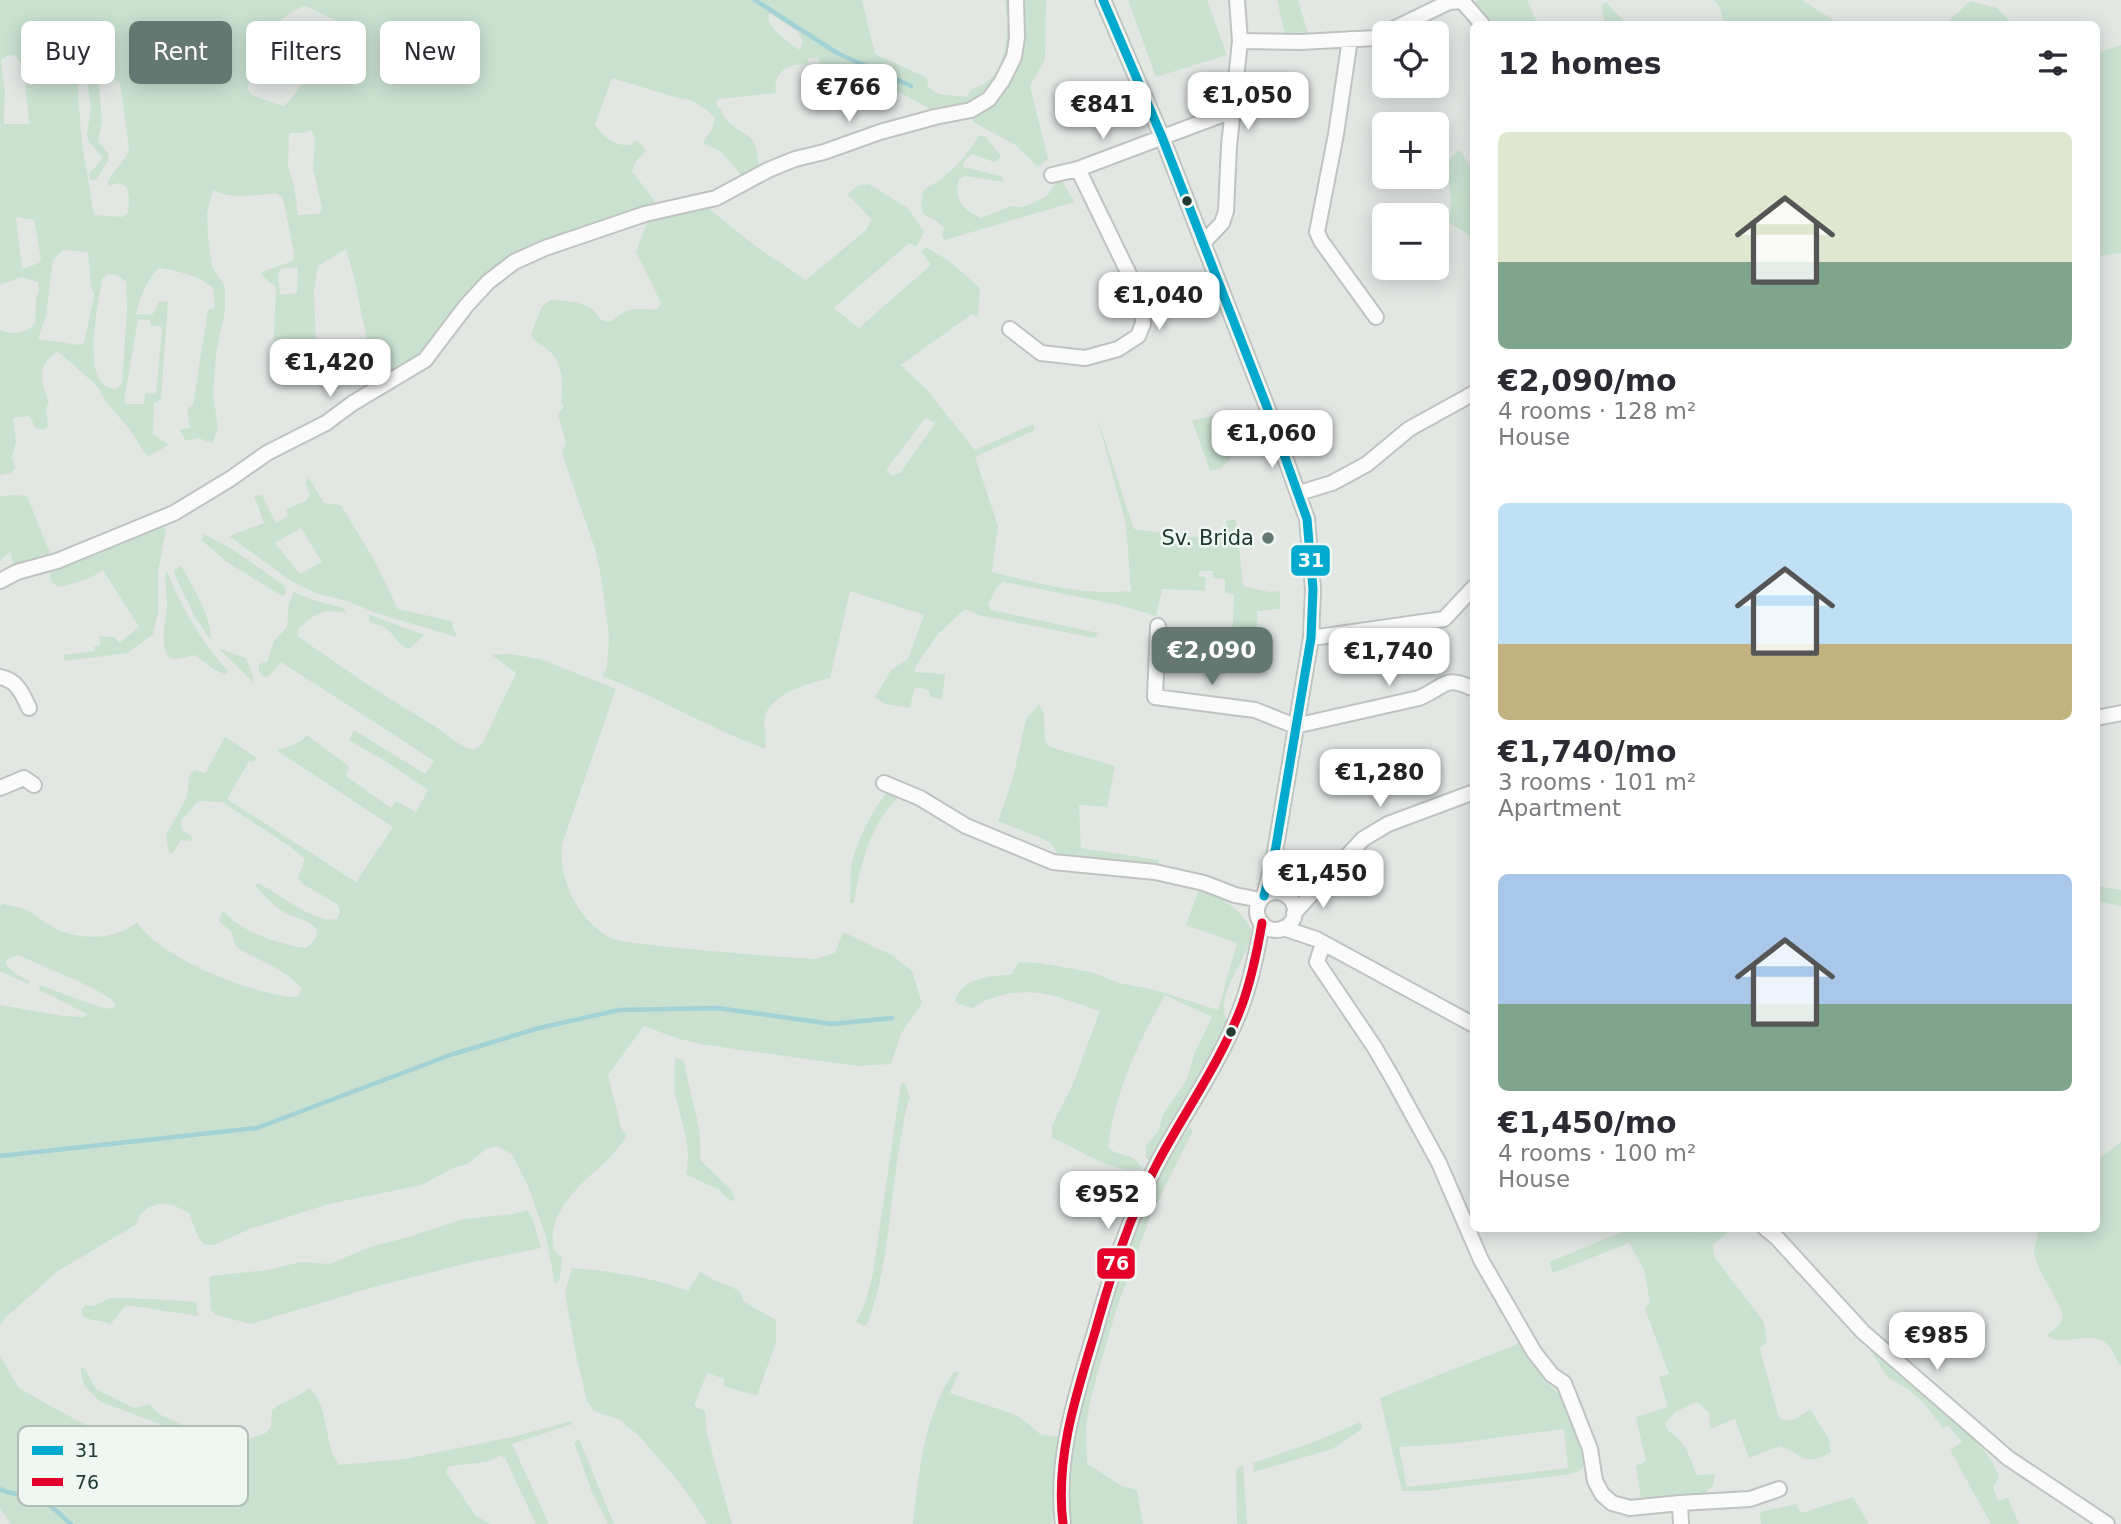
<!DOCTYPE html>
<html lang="en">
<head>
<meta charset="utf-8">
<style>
	body { margin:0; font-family:"DejaVu Sans",sans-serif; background:#f2f2f3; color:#2b2b33; height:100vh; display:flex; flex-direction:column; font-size:26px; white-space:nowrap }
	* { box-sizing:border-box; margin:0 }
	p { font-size:23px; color:#7c7c81 }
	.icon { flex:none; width:38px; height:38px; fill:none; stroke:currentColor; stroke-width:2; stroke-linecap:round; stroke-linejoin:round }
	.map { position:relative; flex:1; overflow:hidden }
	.sheet { position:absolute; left:1470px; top:21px; width:630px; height:1211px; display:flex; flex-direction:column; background:#fff; border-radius:10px; box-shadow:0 4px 18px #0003 }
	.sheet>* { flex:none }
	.guide { position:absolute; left:21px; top:21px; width:665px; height:63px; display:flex; gap:14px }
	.tools { position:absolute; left:1372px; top:21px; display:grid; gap:14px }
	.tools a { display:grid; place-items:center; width:77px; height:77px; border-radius:10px; background:#fff; box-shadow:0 4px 18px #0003; font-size:35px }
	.price { position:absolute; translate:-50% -60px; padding:0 16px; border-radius:14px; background:#fff; color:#222; font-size:23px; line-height:46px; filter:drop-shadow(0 2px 4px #0008) }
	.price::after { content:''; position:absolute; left:50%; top:42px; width:21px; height:16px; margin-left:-10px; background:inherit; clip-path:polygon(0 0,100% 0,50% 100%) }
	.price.selected { background:#647770; color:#fff }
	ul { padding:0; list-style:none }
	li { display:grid; align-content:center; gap:14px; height:371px; padding:0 28px }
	li span { display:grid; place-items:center; height:217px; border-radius:10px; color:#555 }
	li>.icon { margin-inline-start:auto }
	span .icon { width:126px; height:126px; fill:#fffc; stroke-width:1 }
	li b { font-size:30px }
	h2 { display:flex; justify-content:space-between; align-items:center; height:84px; padding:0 28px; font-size:30px }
	.pill { padding:0 24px; border-radius:10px; background:#fff; box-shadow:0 4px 18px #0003; font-size:24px; line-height:63px }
	.pill.selected { background:#647770; color:#fff }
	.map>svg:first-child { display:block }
	.green { fill:#cae1d0; fill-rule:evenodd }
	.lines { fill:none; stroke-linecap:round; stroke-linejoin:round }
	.stream { stroke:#a2d1d6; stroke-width:4.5 }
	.minor-casing { stroke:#bfc4c1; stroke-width:18 }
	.minor { stroke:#fbfbfb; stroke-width:14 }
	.bus-1-casing { stroke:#eff7f2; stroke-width:14 }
	.bus-2-casing { stroke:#eff7f2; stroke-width:14 }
	.bus-1 { stroke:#00a9ce; stroke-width:9 }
	.bus-2 { stroke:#e4002b; stroke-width:9 }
	.bus-dot { fill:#203a32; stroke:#eff7f2; stroke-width:2.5 }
	.poi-dot { fill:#647770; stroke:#eff7f2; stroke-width:2.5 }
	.labels { text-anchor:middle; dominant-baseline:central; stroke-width:5; stroke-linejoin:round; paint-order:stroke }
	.poi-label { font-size:21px; fill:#203a32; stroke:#eff7f2; text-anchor:end }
	.key { fill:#eff7f2; stroke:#b1beb8; stroke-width:2 }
	.key-label { font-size:19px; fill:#203a32 }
	.line-badge { stroke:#eff7f2; stroke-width:2.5 }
	.badge-label { font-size:19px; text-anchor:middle; font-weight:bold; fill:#fff }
</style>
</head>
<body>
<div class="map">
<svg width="2121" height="1524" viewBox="0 0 2121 1524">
	<rect width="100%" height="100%" fill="#e2e7e4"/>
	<path class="green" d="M0 0H862L875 54 927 78 928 87 939 94 967 97 971 89C1009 81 1010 31 1005 0H1013L1012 45 996 80 977 100 969 105 934 111 858 70 822 68 818 57 808 59 807 65C789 62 772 73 776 93L718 99 716 102 717 106C723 111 722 114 727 120 734 130 750 132 756 147 759 155 756 162 760 170L745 179 721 152 703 143 712 129 715 117C703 107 693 98 678 98L612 78 595 124C601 136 617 147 631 145L635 140 642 145 646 151 636 161 632 171 659 207 530 248 426 355 390 377 382 375 362 360 367 349V340L354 277 346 249 318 266 314 291 316 347 329 349 330 352 308 360 291 383 284 386 278 382 272 383 276 287 261 275 262 272 293 261 294 253 283 198 276 193C254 195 235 200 213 190L207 213 208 236 212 266 225 287V311L216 353 213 394 218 428 212 443 198 438 186 441 179 430 190 428 187 410 193 405 208 310 215 308 213 288C198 275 178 271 159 268 146 281 140 297 136 314L152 315 159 302 168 301 161 399 154 403 153 434 169 445 149 456 144 452 131 431 106 402 97 386 61 354 56 352C35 369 42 381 49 403L46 407 48 426 43 430 36 428 29 416 13 418 16 442 12 457 15 468 11 473 0 475V330C14 335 26 334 35 323L36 299 39 291 38 282 21 277 0 285ZM306 6 335 20 342 28 291 99 284 106 253 96 247 89C258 58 270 15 306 6ZM770 13 798 32 803 42 800 50C788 42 774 33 768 19ZM9 55 16 56 24 69 29 124H4L5 92 1 60ZM76 69 85 71 91 107 87 135 89 142 103 158 89 174 90 180H96L109 159 108 153 98 141 102 121 99 85 105 73 120 83 129 149C125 163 113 169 108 182L109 186 119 183 127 187 129 199 128 213 122 217 94 215 82 143ZM311 130 315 139 313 168 322 209 319 214 298 215 294 185 288 167 289 133H303ZM16 217 34 220 41 259 39 263 22 269ZM63 250 88 252 91 285 94 295 84 343 79 345 38 339 46 316 53 260ZM298 267 297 293 280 295 278 277 280 269ZM107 274 118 275 126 282 127 309 122 383 116 389C78 389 99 304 102 279ZM138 319 150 320V325L162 327 156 394 145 393 144 404H127L124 401Z
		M1023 0H1046L1045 60 1030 86 1048 159 1038 167 1014 144 973 122 972 115 984 110 1024 33Z
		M1128 0H1207L1227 55 1156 77Z
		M1277 0H1298L1309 37 1286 39Z
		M1479 0H1527L1538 24H1487L1473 3Z
		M1714 0H1802L1839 24H1724L1720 8Z
		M1970 1 1997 8 2012 24H1945Z
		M1606 2 1627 24H1597L1604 20 1602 5Z
		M2121 45V253L2097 256V53Z
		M979 136H985L1001 156 998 161 994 162 972 154 965 160 963 167 1001 176 1005 182 964 176 959 179C954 199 962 210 981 218L1012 206 1021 207 1029 205 1047 196 1060 177 1074 202 945 240 942 236 944 228 937 221 923 214 921 206 923 190C951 175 961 162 979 136Z
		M1459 150 1473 169V238L1447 221C1448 215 1451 210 1451 204 1452 185 1440 163 1459 150Z
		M869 184 909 209 924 232 916 247 909 243 834 308 859 328 931 265 921 251 926 247 949 261 980 288 978 317 972 314 901 365 928 391 975 450 1033 424 1035 430 975 457 998 526 992 572C1036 583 1085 596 1131 591L1126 525 1096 413 1134 529 1193 537 1228 535 1226 521 1236 519 1243 586 1269 592 1280 591V609L1257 611 1258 644 1232 645 1234 594 1225 593V579L1213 578V571H1199V576L1206 577 1205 591 1162 589 1156 616 1119 605 1003 582 997 587 988 605 991 610 1098 633 1095 638 978 615 965 609 938 634 915 667V672L945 674 942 699 930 697 929 690 915 687 910 708 885 704 875 697 891 670 908 659 924 615 850 591 830 678C811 682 771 694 765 716 763 725 767 738 765 749 709 728 658 697 602 676L607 667 609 636 601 577 596 552 562 453 566 443 558 414 564 407 561 403C563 384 564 363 547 349 539 343 535 343 531 334L542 306 551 300C563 300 578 302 589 307 596 310 598 320 605 321 614 323 617 315 624 312 635 306 645 311 657 309L661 303 636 252 647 222 708 208 755 246 806 280 865 231 872 220 847 194 860 185ZM926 417 935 424 900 473 893 475 886 470Z
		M1230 413 1224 431 1232 448 1231 459 1220 469 1210 471 1192 420Z
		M309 478 324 503 341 505 373 558 398 609 451 621 457 637 379 614 347 601 315 593 291 581 229 536 264 523 254 496 262 495 276 523 288 516 286 509 306 501 310 494 305 482ZM301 528 322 562 300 574 275 543Z
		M14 495 27 496 52 558 15 570 10 552 0 561V496Z
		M162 527 166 529 158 572V613L153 634 128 653 64 661V655L95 651 94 647 101 645 99 636 114 637 119 643 139 627 103 570 90 578 61 587C51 584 48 579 51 570Z
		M204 534 232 549 285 586 286 593 282 596 227 562 201 540Z
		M181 566C190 580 215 624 210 639L194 615 175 575 174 570Z
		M167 572C184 611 200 640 228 671L225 674 215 670 195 655 178 659 170 658C158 643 166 624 167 607 167 596 165 584 165 573Z
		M294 592 313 600 344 608 346 613C321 609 317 612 298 629V636C342 668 387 698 433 725 447 734 458 747 474 750L482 744 516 673 492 655 510 654 540 659 616 689 562 844C559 880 576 916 607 936 618 943 646 944 659 946 711 951 763 956 815 959L835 953 843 932 892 955 912 971 922 1003 901 1034 891 1064 858 1066 706 1045 679 1039 644 1026 608 1075 622 1131 627 1134C624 1139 622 1144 618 1148 596 1175 557 1196 553 1234 552 1244 552 1252 562 1257L560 1279 555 1284 546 1237 528 1186 512 1154 497 1146 486 1149 468 1164 453 1168 422 1185 329 1204 250 1229 214 1245 204 1244 198 1237 189 1213 173 1205 160 1204 149 1207 140 1215 136 1224 127 1230 58 1271 5 1318 0 1326V1005L63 1016 83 1017 87 1014 39 990 40 985 99 1007 113 1009 116 1005C111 992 36 964 18 955L6 960V965L17 975 30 981 28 984 0 971V906L3 904C8 905 14 906 19 907 34 912 47 926 63 932 88 940 117 939 137 922 158 957 257 997 297 997L302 989C284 967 259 961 236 947L231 931 219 922 222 912H225C239 931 283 946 306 948 338 922 292 920 279 909 271 902 261 893 255 885L257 883 262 885C279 895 319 925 337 919L340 912 338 905 303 884 298 878 305 859 289 846 222 802 198 801 181 821 182 830 193 837 191 841 181 840 173 853H169L166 835 187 797 189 777 194 770 205 773 225 737 257 758 253 762 249 761 227 799 356 882 393 827 276 750C288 747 298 745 307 735L349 766 346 776 391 808 396 801 416 812 428 790 385 761 349 740 354 730 425 774 434 761 419 751 281 662 268 677H264L259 671V664L267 662 274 641 287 627 289 603Z
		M368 614 424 635 409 649C397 645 396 637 387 629 383 626 375 624 370 622Z
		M218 648 246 658 253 676 254 683Z
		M1039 704 1044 713 1045 741 1050 747 1115 766 1107 807 1079 805 1081 848 1159 860 1157 869 1059 856 1050 842 998 821 1013 778 1026 719Z
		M889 789 902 794C871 821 860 864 854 903H850C851 892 850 880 851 869 854 844 874 808 889 789Z
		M2097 886 2121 890V906L2097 901Z
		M1199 889C1222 898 1241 908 1252 931 1249 956 1228 977 1224 1003 1223 1010 1226 1019 1227 1025L1149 1160 1146 1158V1146L1159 1130 1163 1114 1186 1081 1195 1052 1212 1017 1165 995C1138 1043 1115 1092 1108 1147 1119 1159 1133 1150 1142 1169 1108 1173 1082 1150 1052 1138V1125L1072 1086 1100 1011C1081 1005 1060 996 1041 993 1018 990 990 995 973 1008L958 1004 955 1000C966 975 988 978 1012 974L1018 962 1040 963 1091 972 1119 983 1155 990 1218 1010 1237 943 1186 925Z
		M675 1058 684 1060C688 1093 704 1126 700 1160L732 1191 735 1200 731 1201 719 1190 686 1174C692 1147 682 1124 676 1097 673 1085 675 1071 675 1058Z
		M901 1083H905L910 1097C904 1112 903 1128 900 1144 889 1205 889 1267 867 1325L864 1326 856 1322 866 1301 873 1273Z
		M1189 1127 1193 1131 1151 1215 1117 1307 1091 1397 1086 1425 1087 1464 1122 1486 1137 1490 1143 1524H1068C1066 1456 1085 1394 1103 1329 1114 1291 1124 1248 1140 1211 1154 1182 1172 1155 1189 1127Z
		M2121 1142V1366C2115 1359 2113 1348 2106 1343 2086 1329 2061 1349 2047 1335L2059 1325 2063 1317C2058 1297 2034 1267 2034 1250 2035 1243 2038 1235 2039 1229L2096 1228 2097 1160Z
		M527 1210 532 1217 541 1248 468 1263 374 1287 251 1324 216 1315 211 1310 209 1278 211 1276 267 1270 301 1262 329 1264 373 1246 405 1238 463 1219 514 1214Z
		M1618 1229H1700L1704 1233 1711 1229H1732L1713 1244 1715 1258 1764 1322 1767 1342 1760 1348 1761 1353 1779 1418C1792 1424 1799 1417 1810 1409L1829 1439 1831 1452C1804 1468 1803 1454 1779 1446L1749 1458 1735 1419 1710 1429 1709 1412 1697 1402 1675 1412 1665 1424 1668 1431C1685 1440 1691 1458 1696 1475L1715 1474 1713 1485 1702 1497 1641 1500 1636 1466 1646 1461 1636 1417 1668 1407 1659 1377 1669 1374 1645 1309 1650 1302 1644 1270 1629 1243 1553 1273 1549 1262 1620 1233Z
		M572 1268C611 1271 651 1277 688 1291L700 1272 716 1281 732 1287 740 1292 744 1302 776 1320V1342L757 1396 723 1386 725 1379 707 1373 694 1406 705 1411 707 1434 732 1524H708L680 1483 638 1435 620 1420 594 1411 587 1401 576 1355 565 1293Z
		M111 1298C140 1298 168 1300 196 1302L198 1316 126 1305 110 1325C101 1318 90 1322 82 1316V1309L85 1305 93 1306Z
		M1520 1343 1544 1380 1563 1397 1576 1426 1585 1460 1583 1468 1578 1472 1565 1475 1425 1491H1402L1380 1398ZM1564 1429 1568 1468 1407 1487 1399 1447 1449 1444Z
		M1873 1347C1903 1374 1992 1442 1999 1478L1993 1487 1998 1501 2008 1498 2019 1524H1991L1950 1450 1962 1442 1948 1425 1943 1428 1924 1403 1908 1389 1887 1377 1870 1350Z
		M0 1356 19 1388 63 1413 95 1429 140 1440 177 1460 193 1464 209 1454 205 1444 195 1437 101 1402C90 1393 79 1383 81 1368L84 1367 96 1389 134 1408 149 1404 161 1415 218 1441 225 1447 266 1433 271 1427 272 1410C282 1401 296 1399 309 1388 331 1409 322 1440 339 1465L405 1459 513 1437 571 1421 572 1424 512 1444 549 1524H536L505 1458 501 1455 487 1462 449 1466 446 1472 476 1516 491 1524H11L0 1508Z
		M954 1372H959L950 1393 1011 1413 1021 1418 1040 1434 1059 1437 1052 1524H913C918 1475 925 1412 954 1372Z
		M1361 1422 1362 1429 1332 1449 1254 1472 1253 1463 1311 1443Z
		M579 1439 614 1524H608L592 1492 574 1442Z
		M1243 1465 1247 1524H1237L1236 1469Z
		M1853 1497 1869 1524H1761L1760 1512 1796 1504 1801 1513Z"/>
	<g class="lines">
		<path class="stream" d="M755 0 837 53 911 86
			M0 1156 257 1128 450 1055 539 1028 619 1010 717 1008 832 1024 892 1018
			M0 1489 7 1492 44 1500 71 1524"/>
		<defs>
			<path id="minor" d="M1103 0 1162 137 1267 407 1307 519 1313 589 1311 638 1274 858 1264 896
				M1385 33 1449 2 1462 1 1482 24
				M1350 39 1336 134 1317 232 1321 241 1376 317
				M1240 41 1300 42 1376 38 1384 34
				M1052 175 1078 169 1232 111
				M1203 243 1222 223 1226 211 1229 146 1240 41 1237 0
				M1010 329 1041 353 1085 358 1118 349 1138 336 1143 324 1142 301 1078 169
				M1299 493 1332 483 1367 464 1409 429 1474 393
				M0 581 17 572 57 561 174 513 230 479 267 453 326 423 353 403 425 360 466 306 488 282 514 262 545 248 645 214 716 198 768 170 795 159 824 152 880 132 935 117 971 110 989 99 1002 81 1014 57 1017 38 1016 0
				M1158 626 1155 697 1255 710 1295 726 1419 698C1446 687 1443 674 1474 689
				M1311 638 1444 619 1474 587
				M0 677C17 680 22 693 29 708
				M2096 718 2121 713
				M884 783 920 798 966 826 1053 862 1155 872 1204 883 1235 895 1260 900
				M0 788 24 778 34 785
				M1257 911a19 19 0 1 1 38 0a19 19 0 1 1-38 0Z
				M1294 913 1363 839 1388 824 1474 792
				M1283 928 1316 939 1474 1025
				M1323 943 1317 962 1375 1048 1393 1079 1439 1163 1481 1260 1534 1352 1552 1375 1564 1383 1590 1449 1595 1481 1602 1494 1612 1503 1630 1508 1680 1503 1681 1524
				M1765 1228 1778 1239 1863 1332 1969 1424 2008 1458 2107 1524
				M1680 1503 1750 1499 1779 1489
				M1063 1524C1055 1458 1076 1395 1095 1332 1111 1275 1129 1217 1157 1164 1185 1111 1221 1062 1242 1005 1252 978 1257 952 1262 923"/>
		</defs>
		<use href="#minor" class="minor-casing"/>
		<use href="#minor" class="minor"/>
		<defs>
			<path id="bus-1" d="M1103 0 1162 137 1267 407 1307 519 1313 589 1311 638 1274 858 1264 896"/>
			<path id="bus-2" d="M1063 1524C1055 1458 1076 1395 1095 1332 1111 1275 1129 1217 1157 1164 1185 1111 1221 1062 1242 1005 1252 978 1257 952 1262 923"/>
		</defs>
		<use href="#bus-1" class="bus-1-casing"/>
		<use href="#bus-2" class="bus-2-casing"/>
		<use href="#bus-1" class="bus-1"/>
		<use href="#bus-2" class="bus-2"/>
	</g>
	<g class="bus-dot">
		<circle cx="1187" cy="201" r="6"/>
		<circle cx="1231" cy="1032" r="6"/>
	</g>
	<circle class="poi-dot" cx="1268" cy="538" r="7"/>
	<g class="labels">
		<g class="poi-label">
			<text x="1254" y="538">Sv. Brida</text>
		</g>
	</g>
	<rect x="18" y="1426" width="230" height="80" rx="10" class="key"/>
	<rect x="32" y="1446" width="31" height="9" fill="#00a9ce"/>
	<rect x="32" y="1478" width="31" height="8" fill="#e4002b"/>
	<g class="key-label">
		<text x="75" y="1457">31</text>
		<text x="75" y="1489">76</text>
	</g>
	<g class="line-badge">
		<rect x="1290" y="544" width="41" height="33" rx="7" fill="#00a9ce"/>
		<rect x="1096" y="1247" width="40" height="33" rx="7" fill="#e4002b"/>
	</g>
	<g class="badge-label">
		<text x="1311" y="567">31</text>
		<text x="1116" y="1270">76</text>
	</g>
</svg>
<div class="tools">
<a><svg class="icon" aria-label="locate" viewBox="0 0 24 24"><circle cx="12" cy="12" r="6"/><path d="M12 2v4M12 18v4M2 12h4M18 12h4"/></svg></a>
<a>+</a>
<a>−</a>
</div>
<b class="price" style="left:849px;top:124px">€766</b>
<b class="price" style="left:1248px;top:132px">€1,050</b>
<b class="price" style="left:1103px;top:141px">€841</b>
<b class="price" style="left:1159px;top:332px">€1,040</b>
<b class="price" style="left:330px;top:399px">€1,420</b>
<b class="price" style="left:1272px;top:470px">€1,060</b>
<b class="price selected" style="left:1212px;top:687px">€2,090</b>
<b class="price" style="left:1389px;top:688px">€1,740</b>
<b class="price" style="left:1380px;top:809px">€1,280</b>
<b class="price" style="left:1323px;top:910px">€1,450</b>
<b class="price" style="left:1108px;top:1231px">€952</b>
<b class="price" style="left:1937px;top:1372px">€985</b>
<div class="guide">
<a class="pill">Buy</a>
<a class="pill selected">Rent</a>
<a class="pill">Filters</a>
<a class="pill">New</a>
</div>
<section class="sheet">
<h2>12 homes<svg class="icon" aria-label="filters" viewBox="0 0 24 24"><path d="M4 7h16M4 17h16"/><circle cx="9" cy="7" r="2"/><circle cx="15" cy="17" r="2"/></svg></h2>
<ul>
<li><span style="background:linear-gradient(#dfe7d0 60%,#7fa58c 0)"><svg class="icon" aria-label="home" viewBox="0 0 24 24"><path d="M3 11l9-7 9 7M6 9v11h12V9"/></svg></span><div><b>€2,090/mo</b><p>4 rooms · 128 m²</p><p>House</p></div></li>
<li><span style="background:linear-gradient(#bfe0f5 65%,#c2b280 0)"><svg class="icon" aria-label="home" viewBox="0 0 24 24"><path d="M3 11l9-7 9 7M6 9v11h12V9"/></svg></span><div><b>€1,740/mo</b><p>3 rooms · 101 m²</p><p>Apartment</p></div></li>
<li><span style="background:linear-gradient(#a9c7e8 60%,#7fa58c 0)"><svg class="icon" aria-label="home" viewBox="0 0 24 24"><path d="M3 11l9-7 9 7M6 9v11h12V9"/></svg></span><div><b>€1,450/mo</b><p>4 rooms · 100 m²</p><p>House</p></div></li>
</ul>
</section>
</div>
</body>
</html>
